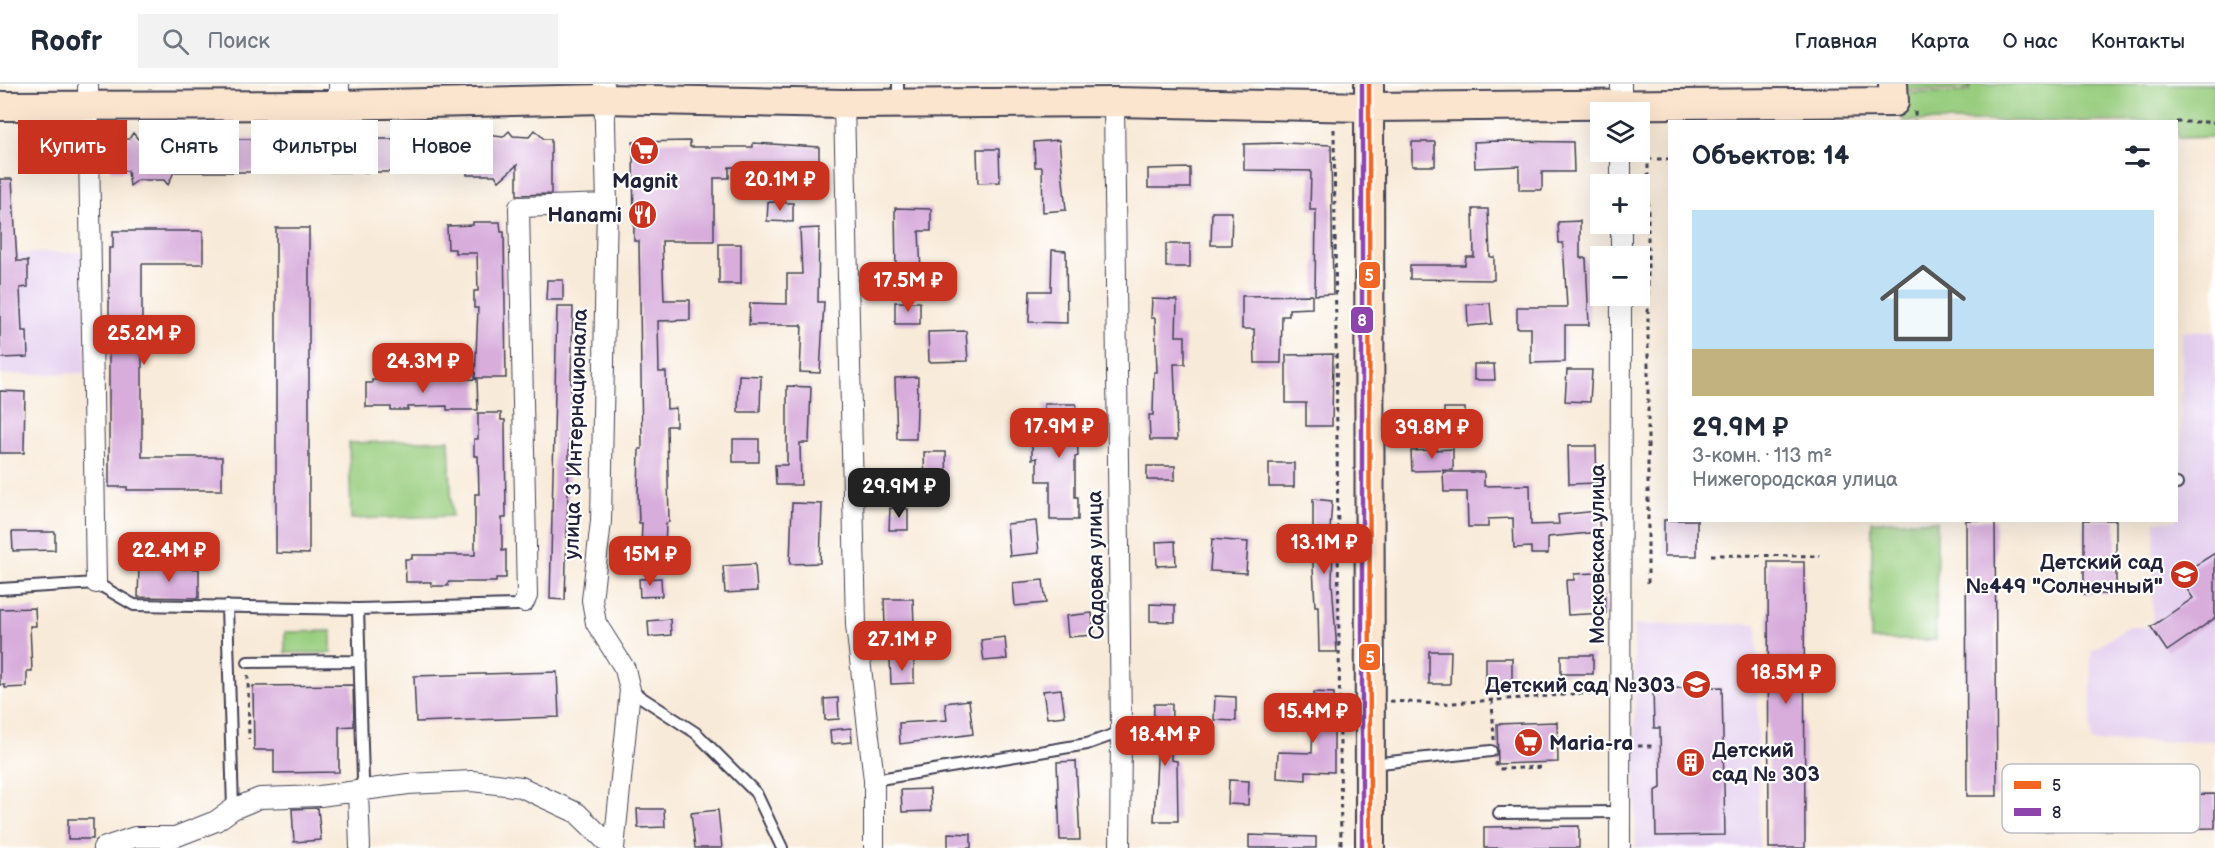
<!DOCTYPE html>
<html lang="ru">
<head>
<meta charset="utf-8">
<style>
	body { margin:0; font-family:"Balsamiq Sans",sans-serif; background:#f2f2f3; color:#1f2937; height:100vh; display:flex; flex-direction:column; font-size:22px; white-space:nowrap }
	* { box-sizing:border-box; margin:0 }
	p { font-size:20px; color:#747a83 }
	.icon { flex:none; width:33px; height:33px; fill:none; stroke:currentColor; stroke-width:2; stroke-linecap:round; stroke-linejoin:round }
	.map { position:relative; flex:1; overflow:hidden }
	.details { position:absolute; left:1668px; top:36px; width:510px; height:402px; display:flex; flex-direction:column; background:#fff; border-radius:0px; box-shadow:0 6px 24px #0002 }
	.details>* { flex:none }
	.guide { position:absolute; left:18px; top:36px; width:570px; height:54px; display:flex; gap:12px }
	.fabs { position:absolute; left:1590px; top:18px; display:grid; gap:12px }
	.fabs a { display:grid; place-items:center; width:60px; height:60px; border-radius:0px; background:#fff; box-shadow:0 6px 24px #0002; font-size:30px }
	.price { position:absolute; translate:-50% -51px; padding:0 14px; border-radius:12px; background:#c8321e; color:#fff; font-size:20px; line-height:39px; filter:drop-shadow(0 2px 3px #0008) }
	.price::after { content:''; position:absolute; left:50%; top:36px; width:18px; height:14px; margin-left:-9px; background:inherit; clip-path:polygon(0 0,100% 0,50% 100%) }
	.price.selected { background:#222; color:#fff }
	ul { padding:0; list-style:none }
	li { display:grid; align-content:center; gap:12px; height:318px; padding:0 24px }
	li+li { border-top:2px solid #e0e1e3 }
	li span { display:grid; place-items:center; height:186px; border-radius:0px; color:#555 }
	li>.icon { margin-inline-start:auto }
	span .icon { width:108px; height:108px; fill:#fffc; stroke-width:1 }
	li b { font-size:26px }
	h2 { display:flex; justify-content:space-between; align-items:center; height:72px; padding:0 24px; font-size:26px }
	.chip { padding:0 21px; border-radius:0px; background:#fff; box-shadow:0 6px 24px #0002; font-size:21px; line-height:54px }
	.chip.selected { background:#c8321e; color:#fff }
	header { display:flex; align-items:center; gap:36px; box-sizing:border-box; height:84px; padding:0 30px; background:#fff; border-bottom:2px solid #e0e1e3 }
	header strong { font-size:28px }
	nav { display:flex; gap:33px; margin-inline-start:auto; font-size:21px }
	.search { width:420px; height:54px; background:#f2f2f3; display:flex; align-items:center; gap:15px; box-sizing:border-box; padding:0 21px; border-radius:0px; color:#747a83; font-size:22px }
	.map>svg:first-child { display:block }
	.built { fill:#e6d2f0 }
	.green { fill:#98cd7e; stroke:#5d785c; stroke-width:1.5 }
	.building { fill:#d8addc }
	.lines { fill:none; stroke-linecap:round; stroke-linejoin:round }
	.lane-casing { stroke:#424053; stroke-width:14 }
	.street-casing { stroke:#424053; stroke-width:22 }
	.secondary-casing { stroke:#424053; stroke-width:32 }
	.path { stroke:#424053; stroke-width:3; stroke-dasharray:4.5 4.5; stroke-linecap:butt }
	.lane { stroke:#fff; stroke-width:10 }
	.street { stroke:#fff; stroke-width:20 }
	.secondary { stroke:#fbe5cf; stroke-width:28 }
	.bus-1-casing { stroke:#fff; stroke-width:9 }
	.bus-2-casing { stroke:#fff; stroke-width:9 }
	.bus-1 { stroke:#f26522; stroke-width:4.5 }
	.bus-2 { stroke:#8e44ad; stroke-width:4.5 }
	.labels { text-anchor:middle; dominant-baseline:central; stroke-width:4.5; stroke-linejoin:round; paint-order:stroke }
	.poi-label { font-size:21px; font-weight:bold; fill:#22223b; stroke:#fff; text-anchor:end }
	.street-label { font-size:21px; fill:#22223b; stroke:#fff }
	.key { fill:#fff; stroke:#bdbdc4; stroke-width:1.5 }
	.key-label { font-size:16px; fill:#22223b }
	.line-badge { stroke:#fff; stroke-width:2 }
	.badge-label { font-size:16px; text-anchor:middle; font-weight:bold; fill:#fff }
</style>
</head>
<body>
<header>
<strong>Roofr</strong>
<div class="search"><svg class="icon" aria-label="search" viewBox="0 0 24 24"><circle cx="10" cy="10" r="6"/><path d="M15 15l6 6"/></svg>Поиск</div>
<nav><a>Главная</a><a>Карта</a><a>О нас</a><a>Контакты</a></nav>
</header>
<div class="map">
<svg width="2215" height="764" viewBox="0 0 2215 764">
	<rect width="100%" height="100%" fill="#fff"/>
	<filter id="ink" filterUnits="userSpaceOnUse"><feTurbulence type="fractalNoise" baseFrequency=".0167" numOctaves="2"/><feDisplacementMap in="SourceGraphic" scale="12" xChannelSelector="R" yChannelSelector="G"/><feConvolveMatrix kernelMatrix="1 2 1 2 8 2 1 2 1" color-interpolation-filters="sRGB"/></filter>
	<filter id="wash" filterUnits="userSpaceOnUse"><feTurbulence type="fractalNoise" baseFrequency=".008" numOctaves="4" result="noise"/><feDisplacementMap in="SourceGraphic" scale="24" xChannelSelector="R" yChannelSelector="G"/><feGaussianBlur stdDeviation="1.35" result="paint"/><feColorMatrix in="noise" values="0 0 0 0 0 0 0 0 0 0 0 0 0 0 0 0 0 1.4 0 .05"/><feComposite in="paint" operator="in"/></filter>
	<g filter="url(#wash)">
		<rect width="100%" height="100%" fill="#f8ead8"/>
		<path class="built" d="M83 168 86 289 0 291V170Z
			M2182 247 2215 248V657L2091 658V567L2128 543H2152L2155 437 2176 436 2177 415 2181 414Z
			M1757 540 1759 764H1636L1634 541Z"/>
		<path class="green" d="M1904 0H1969V5L1904 6Z
			M1971 0H2215V53L2177 54 2176 38 1903 37 1902 9 1970 8Z
			M449 356 452 432 351 435 349 359Z
			M1872 437H1937L1936 556H1871Z
			M331 547V569H285V548Z"/>
		<g id="blocks">
			<path class="building" d="M482 46 486 51 503 53 509 47 513 52 529 53 535 46 544 55H551V110L517 111V81L499 97 495 91H467L466 55H473Z
				M133 49 138 55H163L168 49 174 55H432V88H174L168 101 164 96H138L130 102 128 87H111L110 59 115 55H129Z
				M1059 56 1066 126 1043 128 1042 83H1035L1034 58Z
				M690 57V63H753V59L819 63V87L799 86V84L729 83V94H714V157H662L664 216H690V236L658 237 659 288H666L667 325 676 324V342H667L669 438 666 439 665 467 641 466 642 439H639L638 410 639 365H642L640 216 639 157H634L633 58Z
				M1496 57 1573 58 1574 88H1542V106H1519V82L1475 84 1474 58Z
				M1412 58H1435V82H1412Z
				M1284 59 1331 61 1333 210 1315 211 1316 126H1310L1311 87 1244 86V60Z
				M977 65H999L1000 98 978 99Z
				M1190 84V104H1148V85Z
				M0 95H12L17 177H28V203L20 204 22 247H27L28 273 0 274Z
				M768 118 793 119V138L767 137Z
				M895 124 931 125V147H919L921 188 896 189Z
				M1473 125H1488L1490 173H1494V196L1410 195V181H1465L1466 173H1474Z
				M1212 128H1232L1231 161H1211Z
				M1580 137V174H1586L1589 241H1565V278L1531 279V244H1517V223H1567L1563 159H1559L1558 138Z
				M473 138H500L501 148H504L506 294H475L478 224H474V207H478L477 169H455V165H448L447 142 473 141Z
				M276 144H309V470L276 469Z
				M819 144 818 218H824L820 289 800 288 802 241H749L750 219 787 220V190H802L800 145Z
				M113 147H203V180H142V373H222V406H127V403H109V164H113Z
				M719 160H741V200H719Z
				M1166 160H1190V183H1166Z
				M1052 166 1066 167 1067 239 1029 238 1030 207H1051Z
				M547 196H563V216H546Z
				M1312 211V224L1289 225V232H1282L1281 279H1255L1254 245H1242V212Z
				M1152 215 1177 216 1176 252H1185V280H1174L1177 356H1150L1149 331H1153L1154 288H1157L1155 234H1151Z
				M895 218H920V240H895Z
				M1490 219 1492 240 1468 242 1467 221Z
				M557 223H573L565 516 550 515Z
				M966 247 968 277 929 278 928 248Z
				M1333 270 1332 342H1306V319H1286V271Z
				M1474 280H1494L1495 296H1474Z
				M1567 286H1592L1590 318 1565 317Z
				M739 291 761 292 760 328H738Z
				M918 293 916 355H897L895 294Z
				M477 295 478 326H447V322L408 323V326H391V323H366V299H372V296Z
				M787 302 811 303 809 359H800L801 401H776L775 381H787Z
				M0 307 25 308 24 369H0Z
				M1044 320H1076L1078 372 1075 373V413H1078V436H1050V397H1037V374L1032 375V352L1045 351Z
				M1444 324H1465L1466 354H1444Z
				M478 329H501V336H505L506 434H502V467L506 466V494H496V498H448V502H431V498H406L405 475H412V471H475V410H479L478 372H474V355H478Z
				M733 355H759V378H733Z
				M1568 362H1596L1597 399 1569 400Z
				M1453 365V386L1412 387 1411 367Z
				M924 368H946L947 405 925 406Z
				M1269 379H1294V403H1269Z
				M1147 382H1175V396H1147Z
				M1443 388H1484V402L1530 401 1531 441 1559 440 1558 431 1598 427 1600 448 1548 453V470H1531V463L1514 464 1513 434 1488 435V443H1468L1467 408H1444Z
				M1313 415 1332 417 1329 461H1333L1332 498 1337 568H1319L1318 522H1315L1313 483Z
				M792 419 822 420 820 479 790 480Z
				M890 424 908 425V446H889Z
				M1664 436H1697V472H1664Z
				M1966 436H1995L1997 712H1967Z
				M2084 436H2116V510H2084Z
				M1036 437 1039 469 1010 472 1007 440Z
				M12 448H55V466L13 467Z
				M1212 455 1248 458 1246 489 1210 487Z
				M1175 457 1176 481 1157 482 1156 458Z
				M2215 469V534L2167 567 2151 543 2193 514 2178 492Z
				M1768 478H1804L1805 764H1769Z
				M755 480 757 507 725 509 723 482Z
				M139 483 199 485V514L138 513Z
				M1595 489 1596 508 1604 507 1606 529 1568 531 1566 496H1574V490Z
				M661 494 662 512 640 513 639 495Z
				M1043 496 1046 519 1015 522 1013 499Z
				M884 515H913L914 541 885 542Z
				M1150 520 1175 521V538L1150 537Z
				M35 524 36 542H30L32 587H27V603L5 604V601H0V525Z
				M1092 529 1094 551 1068 553 1066 532Z
				M670 535 671 551 649 553 648 537Z
				M937 545 939 566 911 568 909 547Z
				M1005 553 1007 575 984 577 981 556Z
				M1429 567H1451L1450 600H1429Z
				M1561 571H1593V590H1561Z
				M1486 574H1512V604H1486Z
				M890 576H914V599L891 600Z
				M557 588 559 633 416 638 414 592Z
				M353 601 354 642 339 643V688L274 689V666H254L253 602Z
				M1722 603 1725 751 1656 752 1655 707 1661 704 1660 644H1654L1653 605Z
				M1061 605 1065 632 1047 634 1043 607Z
				M1314 608 1334 609V688L1306 687V696L1277 694 1278 668 1312 669Z
				M1215 612 1236 613V637L1214 636Z
				M838 614 839 635 825 636 824 615Z
				M969 616 973 650 900 660 899 639 947 636 945 619Z
				M1154 620H1172L1171 676 1177 677 1178 737H1154L1158 654H1153Z
				M1557 638 1558 678 1498 680 1497 640Z
				M851 644 852 658 831 660 830 646Z
				M1076 677 1080 756H1060L1057 678Z
				M1229 696 1249 697 1248 721 1228 720Z
				M930 705 931 727 902 728 901 706Z
				M2215 710V744L2032 747V713Z
				M318 724 321 756 294 758 292 725Z
				M637 725H664L665 743 638 744Z
				M718 726 722 764H695L691 729Z
				M68 735H93V755H68Z
				M1579 742V764H1484V743Z
				M948 749 971 750V764H948Z
				M1249 751 1316 753V764H1249Z"/>
		</g>
	</g>
	<g filter="url(#ink)">
		<use href="#blocks" fill-opacity="0" stroke="#424053" stroke-width="1.5"/>
		<g class="lines">
			<defs>
				<path id="lane" d="M898 18V0
					M2176 400H2177
					M0 505 96 499 134 521 358 525 518 521 524 518
					M227 522 233 725
					M358 525 363 695 358 708
					M248 578 360 577
					M630 606 696 649 756 709 782 764
					M1371 680 1491 667
					M874 696 1087 660 1121 648
					M1499 729 1621 728"/>
				<path id="street" d="M88 0 96 499
					M339 0V21
					M604 0 607 120 601 437 592 516 596 539 625 585 630 606 614 764
					M1621 0V28
					M1114 18 1121 648 1120 764
					M844 20 856 541 874 696V764
					M1621 100V68
					M1621 172V140
					M524 518 527 512 519 123 607 120
					M358 708 360 764
					M103 764 135 753H175L216 737 233 725 260 714 320 712 408 700 472 697 521 703 577 729 613 764
					M1620 764 1621 212"/>
				<path id="secondary" d="M1369 0 1370 764
					M0 22 339 21 604 15 844 20 1114 18 1369 23 1894 18 1893 0"/>
			</defs>
			<use href="#lane" class="lane-casing"/>
			<use href="#street" class="street-casing"/>
			<use href="#secondary" class="secondary-casing"/>
			<path class="path" d="M1915 27V38
				M2176 38H2215
				M1334 45 1341 764
				M1648 75H1670
				M1711 471 1820 472
				M1648 499V41
				M248 591 249 655
				M1492 616 1494 656
				M1390 617 1439 620 1605 608
				M1638 662H1656
				M1495 678 1497 684 1501 685 1544 683"/>
			<use href="#lane" class="lane"/>
			<use href="#street" class="street"/>
			<use href="#secondary" class="secondary"/>
			<defs>
				<path id="bus-1" d="M1369 0 1370 764"/>
				<path id="bus-2" d="M1362 0V764"/>
			</defs>
			<use href="#bus-1" class="bus-1-casing"/>
			<use href="#bus-2" class="bus-2-casing"/>
			<use href="#bus-1" class="bus-1"/>
			<use href="#bus-2" class="bus-2"/>
		</g>
	</g>
	<defs>
		<symbol id="supermarket-disc" viewBox="-11 -11 22 22"><circle r="9.5" fill="#c8321e" stroke="#fff"/><path d="M-6-5.5h2.5l.6 2H6L4.5 2H-2.5L-4.4-4H-6ZM-1.5 3.2a1.3 1.3 0 1 0 .1 0ZM3 3.2a1.3 1.3 0 1 0 .1 0Z" fill="#fff"/></symbol>
		<symbol id="restaurant-disc" viewBox="-11 -11 22 22"><circle r="9.5" fill="#c8321e" stroke="#fff"/><path d="M-5-6h1v4h1v-4h1v4h1v-4h1v5L-1.5 .5V6h-2V.5L-5-1ZM5-6V6H3V1.5H1.5Q1.5-4 5-6Z" fill="#fff"/></symbol>
		<symbol id="school-disc" viewBox="-11 -11 22 22"><circle r="9.5" fill="#c8321e" stroke="#fff"/><path d="M0-5L7-2L0 1L-7-2ZM-4 1L0 2.5L4 1V4Q0 6-4 4Z" fill="#fff"/></symbol>
		<symbol id="building-disc" viewBox="-11 -11 22 22"><circle r="9.5" fill="#c8321e" stroke="#fff"/><path d="M-4-6H4V6H1V3H-1V6H-4ZM-2.5-4.3h1.7v1.8h-1.7ZM.8-4.3h1.7v1.8H.8ZM-2.5-1h1.7V.8h-1.7ZM.8-1h1.7V.8H.8Z" fill="#fff"/></symbol>
	</defs>
	<g fill-rule="evenodd">
		<use href="#supermarket-disc" x="628" y="50" width="33" height="33"/>
		<use href="#restaurant-disc" x="626" y="114" width="33" height="33"/>
		<use href="#school-disc" x="2168" y="474" width="33" height="33"/>
		<use href="#school-disc" x="1680" y="584" width="33" height="33"/>
		<use href="#supermarket-disc" x="1512" y="642" width="33" height="33"/>
		<use href="#building-disc" x="1674" y="662" width="33" height="33"/>
	</g>
	<g class="labels">
		<g class="poi-label">
			<text x="645" y="97" text-anchor="middle">Magnit</text>
			<text x="622" y="131">Hanami</text>
			<text x="2163" y="478">Детский сад<tspan x="2163" dy="24">№449 "Солнечный"</tspan></text>
			<text x="1675" y="601">Детский сад №303</text>
			<text x="1549" y="659" text-anchor="start">Maria-ra</text>
			<text x="1712" y="666" text-anchor="start">Детский<tspan x="1712" dy="24">сад № 303</tspan></text>
		</g>
		<g class="street-label">
			<text transform="translate(576 350) rotate(-88)">улица 3 Интернационала</text>
			<text transform="translate(1597 470) rotate(-90)">Московская улица</text>
			<text transform="translate(1096 481) rotate(-91)">Садовая улица</text>
		</g>
	</g>
	<rect x="2002" y="680" width="198" height="69" rx="9" class="key"/>
	<rect x="2014" y="697" width="27" height="8" fill="#f26522"/>
	<rect x="2014" y="724" width="27" height="8" fill="#8e44ad"/>
	<g class="key-label">
		<text x="2052" y="707">5</text>
		<text x="2052" y="734">8</text>
	</g>
	<g class="line-badge">
		<rect x="1358" y="177" width="23" height="28" rx="6" fill="#f26522"/>
		<rect x="1350" y="222" width="24" height="28" rx="6" fill="#8e44ad"/>
		<rect x="1358" y="559" width="23" height="28" rx="6" fill="#f26522"/>
	</g>
	<g class="badge-label">
		<text x="1369" y="197">5</text>
		<text x="1362" y="242">8</text>
		<text x="1370" y="579">5</text>
	</g>
</svg>
<div class="fabs">
<a><svg class="icon" aria-label="layers" viewBox="0 0 24 24"><path d="M12 4l9 5-9 5-9-5zM3 14l9 5 9-5"/></svg></a>
<a>+</a>
<a>−</a>
</div>
<b class="price" style="left:780px;top:128px">20.1M ₽</b>
<b class="price" style="left:908px;top:229px">17.5M ₽</b>
<b class="price" style="left:144px;top:282px">25.2M ₽</b>
<b class="price" style="left:423px;top:310px">24.3M ₽</b>
<b class="price" style="left:1059px;top:375px">17.9M ₽</b>
<b class="price" style="left:1432px;top:376px">39.8M ₽</b>
<b class="price selected" style="left:899px;top:435px">29.9M ₽</b>
<b class="price" style="left:1324px;top:491px">13.1M ₽</b>
<b class="price" style="left:169px;top:499px">22.4M ₽</b>
<b class="price" style="left:650px;top:503px">15M ₽</b>
<b class="price" style="left:902px;top:588px">27.1M ₽</b>
<b class="price" style="left:1786px;top:621px">18.5M ₽</b>
<b class="price" style="left:1313px;top:660px">15.4M ₽</b>
<b class="price" style="left:1165px;top:683px">18.4M ₽</b>
<div class="guide">
<a class="chip selected">Купить</a>
<a class="chip">Снять</a>
<a class="chip">Фильтры</a>
<a class="chip">Новое</a>
</div>
<section class="details">
<h2>Объектов: 14<svg class="icon" aria-label="filters" viewBox="0 0 24 24"><path d="M4 7h16M4 17h16"/><circle cx="9" cy="7" r="2"/><circle cx="15" cy="17" r="2"/></svg></h2>
<ul>
<li><span style="background:linear-gradient(#bfe0f5 75%,#c2b280 0)"><svg class="icon" aria-label="home" viewBox="0 0 24 24"><path d="M3 11l9-7 9 7M6 9v11h12V9"/></svg></span><div><b>29.9M ₽</b><p>3-комн. · 113 m²</p><p>Нижегородская улица</p></div></li>
</ul>
</section>
</div>
</body>
</html>
